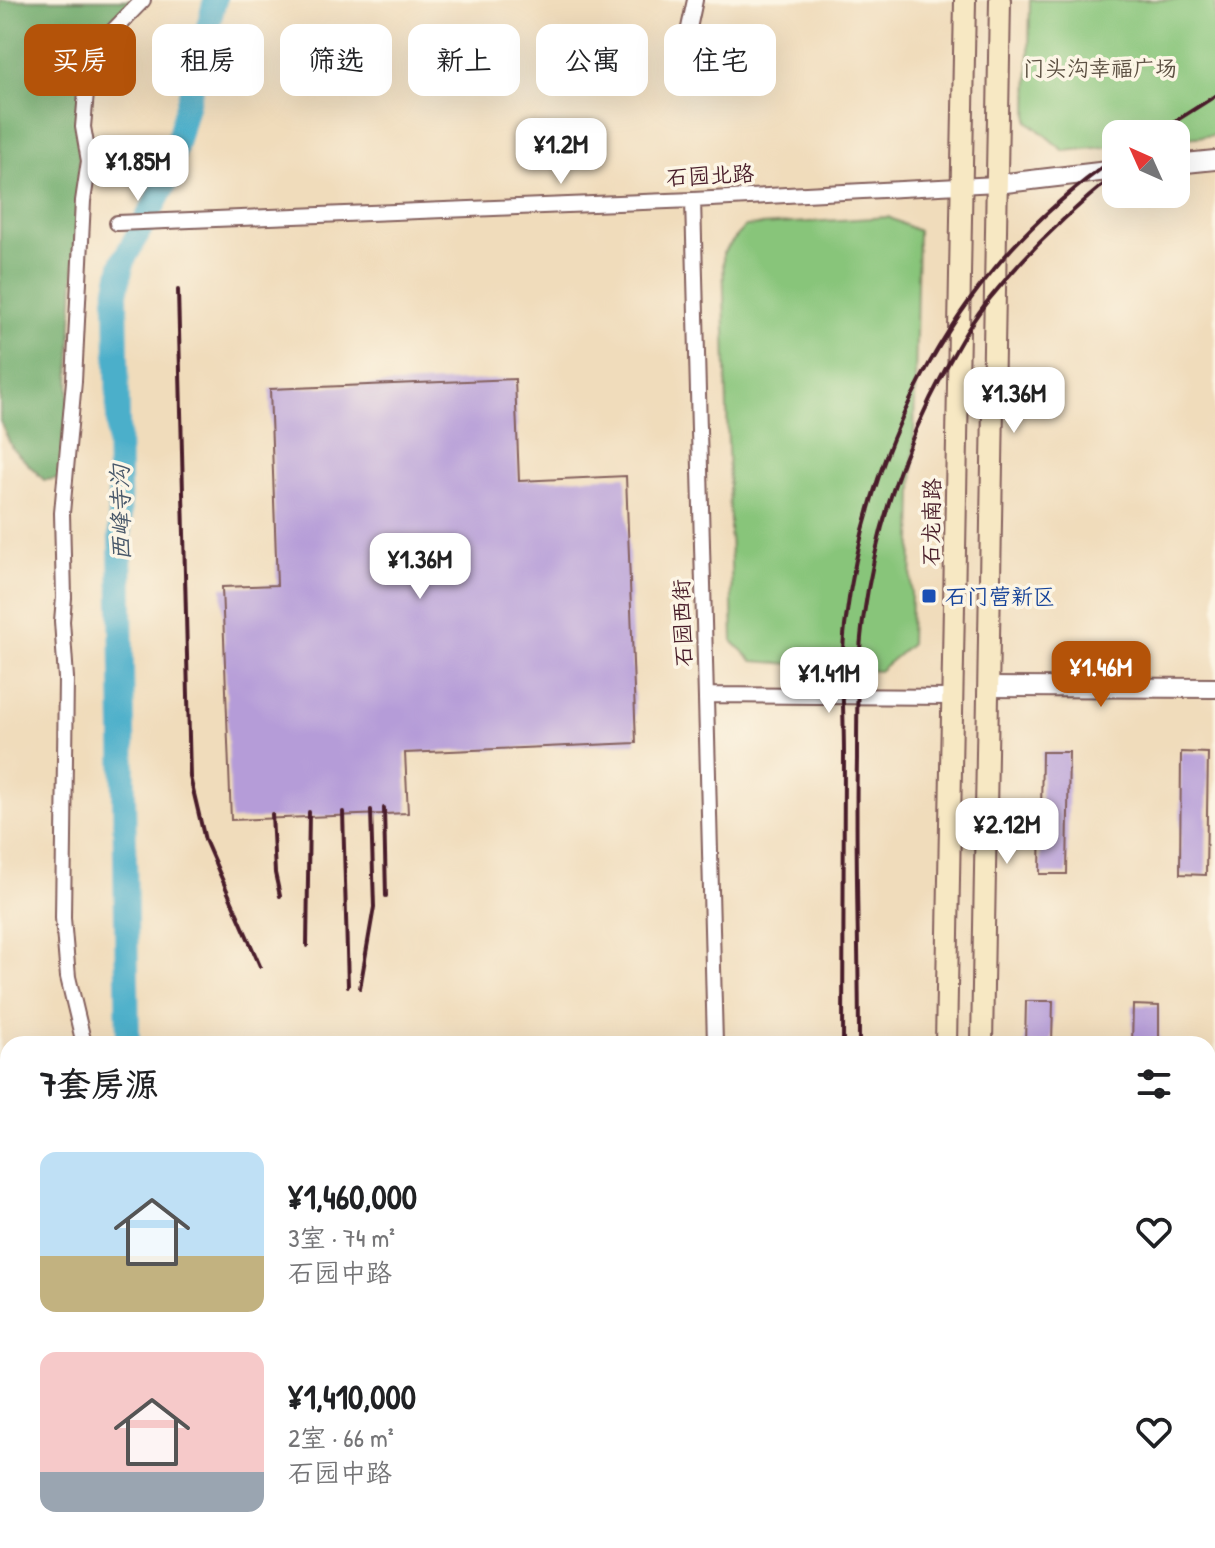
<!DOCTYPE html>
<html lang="zh">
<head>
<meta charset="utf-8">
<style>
	body { margin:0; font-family:"Patrick Hand","LXGW WenKai TC",sans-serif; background:#f2f2f2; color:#202124; height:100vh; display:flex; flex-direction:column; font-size:30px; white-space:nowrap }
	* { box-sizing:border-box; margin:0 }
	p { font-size:26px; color:#757577 }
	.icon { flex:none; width:44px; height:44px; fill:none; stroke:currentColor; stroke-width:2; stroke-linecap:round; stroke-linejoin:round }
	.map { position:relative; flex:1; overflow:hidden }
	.details { position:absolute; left:0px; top:1036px; width:1216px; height:512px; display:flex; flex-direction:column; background:#fff; border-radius:24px 24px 0 0; box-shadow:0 8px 32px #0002 }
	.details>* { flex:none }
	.banner { position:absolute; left:24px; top:24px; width:800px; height:72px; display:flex; gap:16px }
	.needle { width:52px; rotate:315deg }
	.buttons { position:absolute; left:1102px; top:120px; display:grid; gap:16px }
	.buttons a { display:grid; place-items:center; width:88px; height:88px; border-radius:16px; background:#fff; box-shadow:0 8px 32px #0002; font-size:40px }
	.price { position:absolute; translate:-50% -68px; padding:0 18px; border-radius:16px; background:#fff; color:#222; font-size:26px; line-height:52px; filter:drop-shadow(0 2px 4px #0008) }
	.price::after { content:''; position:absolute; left:50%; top:48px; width:24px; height:18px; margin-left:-12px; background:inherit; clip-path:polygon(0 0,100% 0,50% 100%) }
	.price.current { background:#b45309; color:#fff }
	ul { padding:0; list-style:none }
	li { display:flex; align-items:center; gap:24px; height:200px; padding:0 40px }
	li span { display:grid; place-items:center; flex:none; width:224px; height:160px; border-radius:16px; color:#555 }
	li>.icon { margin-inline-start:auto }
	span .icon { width:96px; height:96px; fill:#fffc; stroke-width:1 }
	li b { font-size:34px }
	h2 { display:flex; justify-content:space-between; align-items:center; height:96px; padding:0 40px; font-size:34px }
	.tag { padding:0 28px; border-radius:16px; background:#fff; box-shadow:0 8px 32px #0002; font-size:28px; line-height:72px }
	.tag.current { background:#b45309; color:#fff }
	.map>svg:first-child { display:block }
	.green { fill:#88c57a; stroke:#697252; stroke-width:2 }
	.forest { fill:#6eaa6a; stroke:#5c644a; stroke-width:2 }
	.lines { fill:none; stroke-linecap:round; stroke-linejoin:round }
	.river { stroke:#4bafca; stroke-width:24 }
	.building { fill:#b59cd8 }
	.minor-casing { stroke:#84615d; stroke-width:18 }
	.tertiary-casing { stroke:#84615d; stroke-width:22 }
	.secondary-casing { stroke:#84615d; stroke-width:24 }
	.minor { stroke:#fff; stroke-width:14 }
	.tertiary { stroke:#fff; stroke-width:18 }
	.secondary { stroke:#f7e8c3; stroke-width:20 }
	.rail { stroke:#4a1f2b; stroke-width:4 }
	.transit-dot { fill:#1a4fb4; stroke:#fcf5e5; stroke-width:3 }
	.labels { text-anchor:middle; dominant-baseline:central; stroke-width:7; stroke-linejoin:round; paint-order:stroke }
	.park-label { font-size:22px; fill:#5d5143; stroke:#fcf5e5 }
	.street-label { font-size:22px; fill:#4a1f2b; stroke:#fcf5e5 }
	.transit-label { font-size:22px; fill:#164399; stroke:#fcf5e5; text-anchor:start }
	.water-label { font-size:24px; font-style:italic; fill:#4a596b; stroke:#fcf5e5 }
</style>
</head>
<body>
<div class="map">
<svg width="1215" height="1548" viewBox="0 0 1215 1548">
	<rect width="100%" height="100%" fill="#fcf5e5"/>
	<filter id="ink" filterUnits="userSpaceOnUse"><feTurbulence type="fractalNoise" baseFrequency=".0125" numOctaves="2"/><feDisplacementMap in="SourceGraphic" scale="16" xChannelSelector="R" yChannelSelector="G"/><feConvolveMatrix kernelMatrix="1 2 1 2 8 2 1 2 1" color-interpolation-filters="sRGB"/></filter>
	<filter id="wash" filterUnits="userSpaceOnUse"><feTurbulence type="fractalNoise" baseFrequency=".006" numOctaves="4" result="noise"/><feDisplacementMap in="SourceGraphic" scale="32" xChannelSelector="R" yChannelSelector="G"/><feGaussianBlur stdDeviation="1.8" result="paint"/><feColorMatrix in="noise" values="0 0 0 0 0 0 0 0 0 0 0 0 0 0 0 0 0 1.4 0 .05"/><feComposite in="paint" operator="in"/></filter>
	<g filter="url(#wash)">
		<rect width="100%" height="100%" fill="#f0dcbb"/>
		<path class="green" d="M1030 0H1215V135L1176 139V134H1116V146L1064 151 1028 121Z
			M888 217 918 231 910 645 879 671 753 661 733 642 723 253 745 226Z"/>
		<path class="forest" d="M0 0H135L95 34 77 72 82 104 65 478 44 480 12 448 0 421Z"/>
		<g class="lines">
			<path class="river" d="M128 1044 116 293 123 261 167 181 215 0
				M145 1540 147 1548"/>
		</g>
		<g id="blocks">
			<path class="building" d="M515 379 519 481 626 476 636 743 405 753 408 813 231 820 222 587 277 585 270 389Z
				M1042 752H1069L1067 874H1040Z
				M1181 752 1208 753 1206 875 1180 874Z
				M1026 1001H1053L1052 1044H1025Z
				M1133 1005 1159 1006V1044H1132Z"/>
		</g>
	</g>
	<g filter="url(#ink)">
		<use href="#blocks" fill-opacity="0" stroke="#84615d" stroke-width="2"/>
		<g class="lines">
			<defs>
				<path id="minor" d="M679 75 695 0
					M693 200 715 1044
					M117 223 693 200 997 184
					M706 695 952 697
					M84 1044 68 977 63 918 66 678 62 621 64 598 62 513 74 381 83 201 89 161 83 127 88 70 104 40 143 0
					M95 1540 97 1548"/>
				<path id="tertiary" d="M1176 164 1215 160
					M997 184 1116 170
					M988 687 1215 688
					M1208 1194H1215"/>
				<path id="secondary" d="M946 1044 965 0
					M982 1044 1000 0
					M936 1548 937 1540
					M975 1548V1540"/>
			</defs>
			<use href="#minor" class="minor-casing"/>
			<use href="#tertiary" class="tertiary-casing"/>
			<use href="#secondary" class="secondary-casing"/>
			<use href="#minor" class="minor"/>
			<use href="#tertiary" class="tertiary"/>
			<use href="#secondary" class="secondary"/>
			<path class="rail" d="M1155 134 1215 96
				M178 290 190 777 205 840 260 966
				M384 808 386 896
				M343 812 348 986
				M272 814 275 873 280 896
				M307 946 309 812
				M360 988 374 907 371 810
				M843 1044C844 947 843 850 844 753 844 712 840 667 845 626 868 439 958 266 1116 158
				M859 1044C859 949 855 854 857 759 857 713 857 666 863 620 876 529 902 449 946 368 959 344 973 318 991 297 1028 251 1070 211 1116 174
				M297 1540V1548
				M316 1540V1548
				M839 1548V1540
				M854 1548 855 1540"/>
		</g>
	</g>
	<rect class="transit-dot" x="921" y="588" width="16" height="16" rx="4"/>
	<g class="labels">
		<g class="park-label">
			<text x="1100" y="68">门头沟幸福广场</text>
		</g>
		<g class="street-label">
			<text transform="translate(710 175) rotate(-3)">石园北路</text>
			<text transform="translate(931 522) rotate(-89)">石龙南路</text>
			<text transform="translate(682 623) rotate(-92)">石园西街</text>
		</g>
		<g class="transit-label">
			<text x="945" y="596">石门营新区</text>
		</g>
		<g class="water-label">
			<text transform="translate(120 513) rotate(-91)">西峰寺沟</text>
		</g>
	</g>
</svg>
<div class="buttons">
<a><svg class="needle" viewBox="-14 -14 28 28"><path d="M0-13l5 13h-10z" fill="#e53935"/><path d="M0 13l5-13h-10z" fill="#757577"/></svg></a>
</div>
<b class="price" style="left:561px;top:186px">¥1.2M</b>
<b class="price" style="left:138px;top:203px">¥1.85M</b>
<b class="price" style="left:1014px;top:435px">¥1.36M</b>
<b class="price" style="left:420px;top:601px">¥1.36M</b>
<b class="price current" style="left:1101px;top:709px">¥1.46M</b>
<b class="price" style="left:829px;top:715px">¥1.41M</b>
<b class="price" style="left:1007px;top:866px">¥2.12M</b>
<div class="banner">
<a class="tag current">买房</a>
<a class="tag">租房</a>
<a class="tag">筛选</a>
<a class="tag">新上</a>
<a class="tag">公寓</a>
<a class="tag">住宅</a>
</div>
<section class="details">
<h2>7套房源<svg class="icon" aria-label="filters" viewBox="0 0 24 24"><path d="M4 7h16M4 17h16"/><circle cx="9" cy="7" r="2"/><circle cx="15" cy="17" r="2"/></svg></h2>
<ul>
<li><span style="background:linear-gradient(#bfe0f5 65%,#c2b280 0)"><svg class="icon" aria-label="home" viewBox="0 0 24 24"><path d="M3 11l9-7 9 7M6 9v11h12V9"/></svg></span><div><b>¥1,460,000</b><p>3室 · 74 m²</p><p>石园中路</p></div><svg class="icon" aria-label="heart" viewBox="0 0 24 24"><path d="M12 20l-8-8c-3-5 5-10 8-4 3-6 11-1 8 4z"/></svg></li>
<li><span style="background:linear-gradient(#f6c9c9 75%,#9aa5b1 0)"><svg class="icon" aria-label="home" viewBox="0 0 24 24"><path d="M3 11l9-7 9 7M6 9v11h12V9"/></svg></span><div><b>¥1,410,000</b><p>2室 · 66 m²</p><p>石园中路</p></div><svg class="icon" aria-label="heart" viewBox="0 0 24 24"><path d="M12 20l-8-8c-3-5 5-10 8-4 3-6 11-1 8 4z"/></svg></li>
</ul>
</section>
</div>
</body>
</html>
